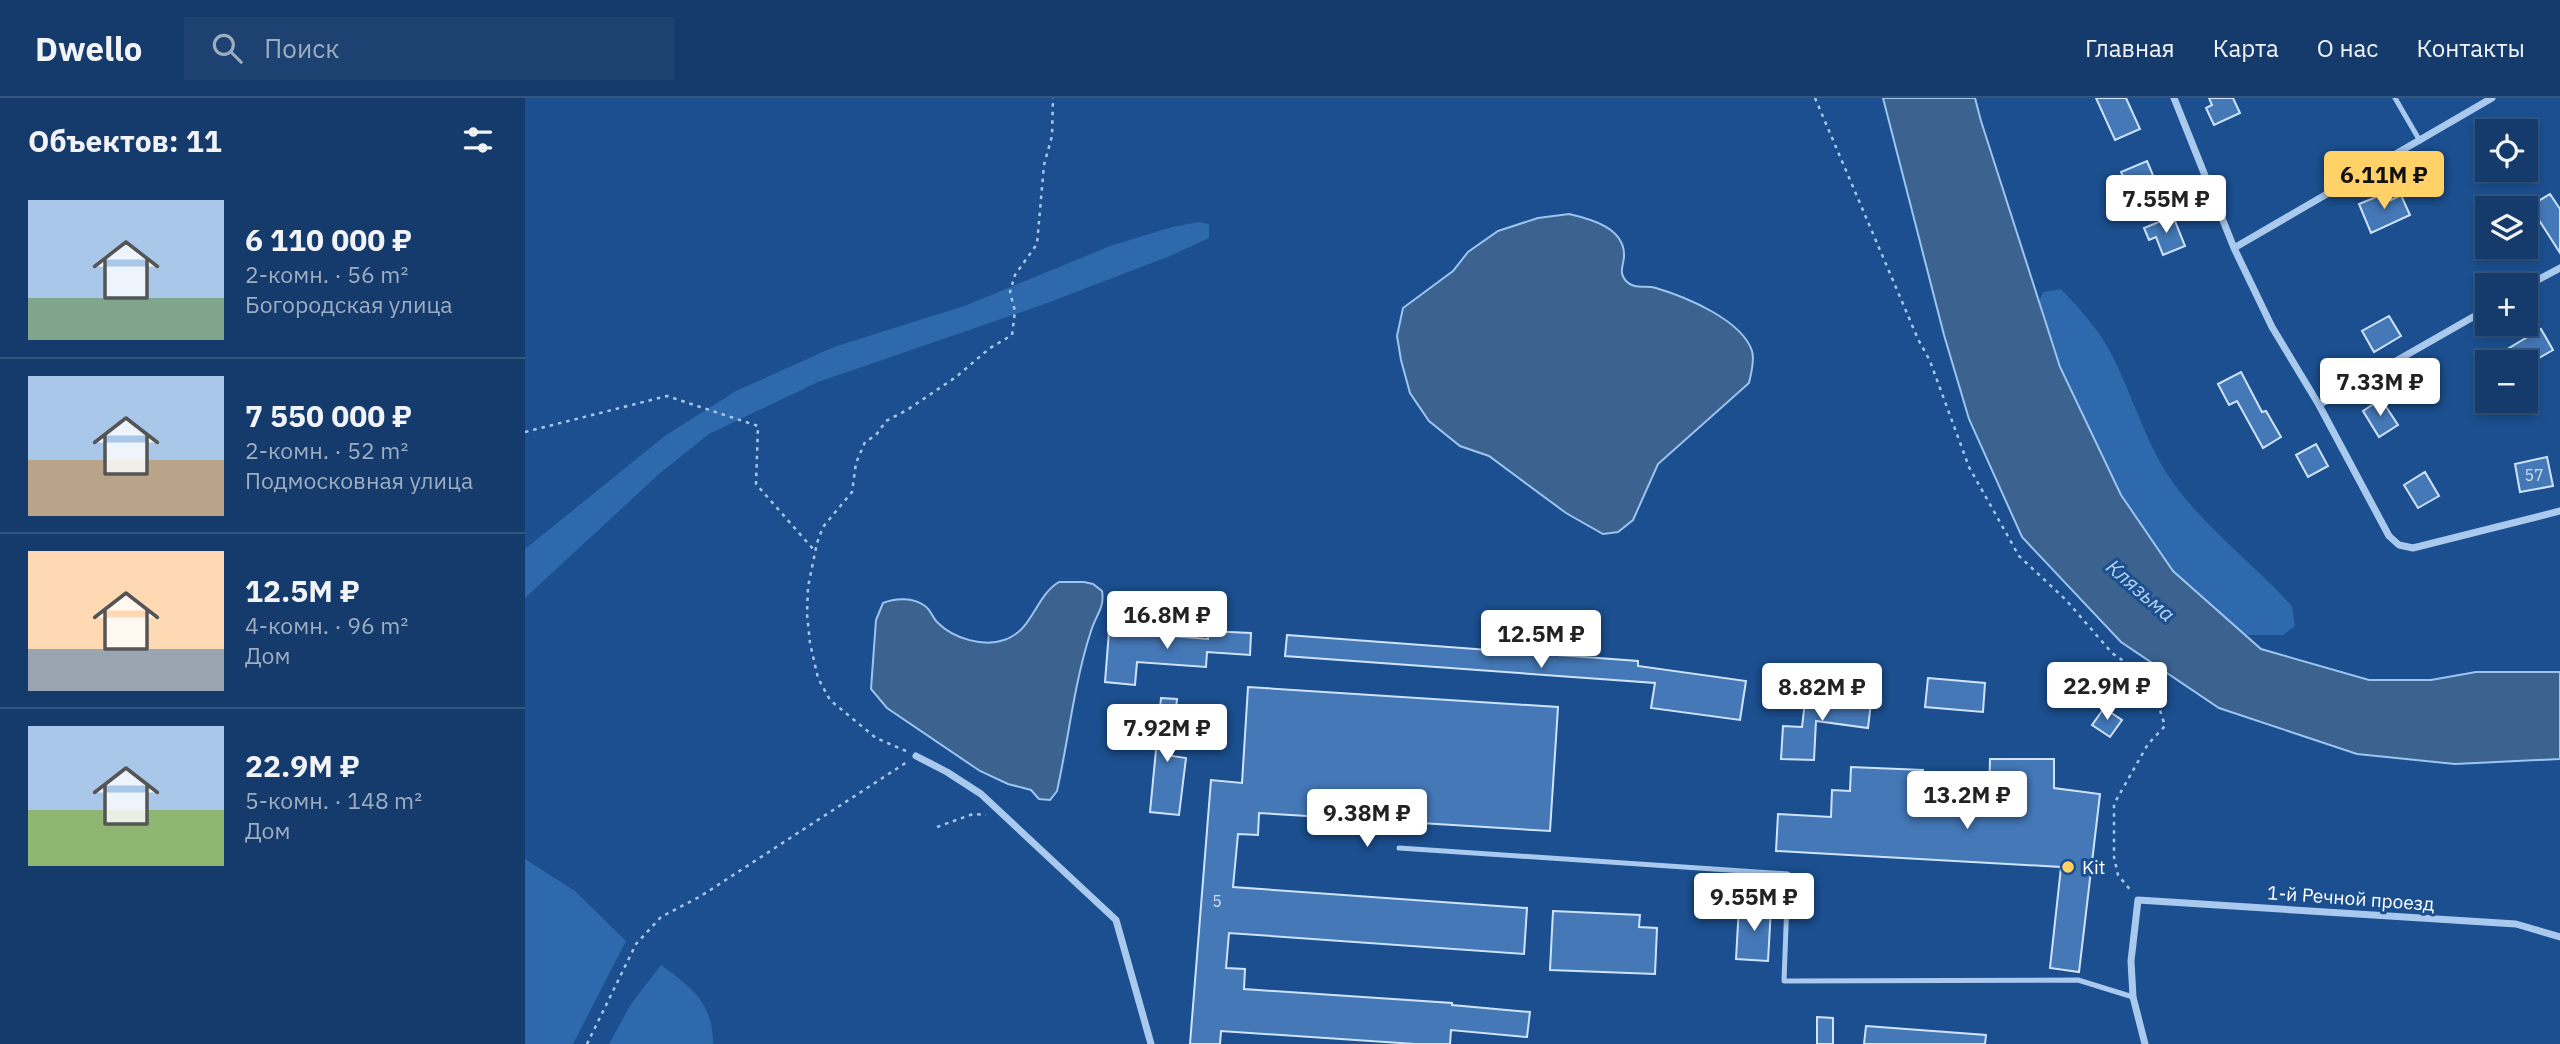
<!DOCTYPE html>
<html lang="ru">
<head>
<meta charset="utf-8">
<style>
	body { margin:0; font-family:"IBM Plex Sans",sans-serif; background:#1d4271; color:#f1f3f6; height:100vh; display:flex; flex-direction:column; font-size:26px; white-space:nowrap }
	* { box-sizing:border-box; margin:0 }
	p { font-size:23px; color:#9dadc1 }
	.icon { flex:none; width:38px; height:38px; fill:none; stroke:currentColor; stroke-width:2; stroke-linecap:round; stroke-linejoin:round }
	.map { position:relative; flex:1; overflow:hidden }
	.sheet { display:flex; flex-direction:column; background:#143b6b; width:525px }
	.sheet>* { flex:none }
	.buttons { position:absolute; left:1950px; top:21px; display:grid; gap:14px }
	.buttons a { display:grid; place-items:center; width:63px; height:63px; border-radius:0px; background:#143b6b; box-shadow:0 4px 10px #0003,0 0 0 2px #33557e; font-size:35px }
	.price { position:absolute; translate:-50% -60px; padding:0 16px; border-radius:7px; background:#fff; color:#222; font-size:23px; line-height:46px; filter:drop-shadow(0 2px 4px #0008) }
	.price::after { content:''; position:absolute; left:50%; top:42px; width:21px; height:16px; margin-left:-10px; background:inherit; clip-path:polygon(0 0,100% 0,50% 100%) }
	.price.active { background:#ffd166; color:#111 }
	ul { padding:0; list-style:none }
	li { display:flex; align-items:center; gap:21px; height:175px; padding:0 28px }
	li+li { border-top:2px solid #33557e }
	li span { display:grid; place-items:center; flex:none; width:196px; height:140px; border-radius:0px; color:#555 }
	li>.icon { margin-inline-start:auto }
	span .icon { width:84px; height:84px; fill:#fffc; stroke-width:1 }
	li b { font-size:30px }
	h2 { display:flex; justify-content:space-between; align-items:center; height:84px; padding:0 28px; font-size:30px }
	header { display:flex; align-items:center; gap:42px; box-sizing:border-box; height:98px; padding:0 35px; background:#143b6b; border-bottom:2px solid #33557e }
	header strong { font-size:33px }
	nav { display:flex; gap:38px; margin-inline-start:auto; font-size:24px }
	.search { width:490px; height:63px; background:#1d4271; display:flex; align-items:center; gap:18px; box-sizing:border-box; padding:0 24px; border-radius:0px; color:#9dadc1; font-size:26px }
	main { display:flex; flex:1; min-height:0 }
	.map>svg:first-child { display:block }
	.green { fill:#2e69ad }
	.water { fill:#3c6290; stroke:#9cc4f0; stroke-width:2 }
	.building { fill:#4478b7; stroke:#cfe3fa; stroke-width:2 }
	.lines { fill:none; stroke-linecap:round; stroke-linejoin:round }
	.path { stroke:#a9c9ee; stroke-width:2.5; stroke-dasharray:3.5 5; stroke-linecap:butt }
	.lane { stroke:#a9c9ee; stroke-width:5 }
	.street { stroke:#a9c9ee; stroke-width:7 }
	.poi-dot { fill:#ffd166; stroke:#1b4f8f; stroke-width:2.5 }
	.labels { text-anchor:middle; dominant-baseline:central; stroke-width:6; stroke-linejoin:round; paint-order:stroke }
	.number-label { font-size:16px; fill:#d0dded }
	.poi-label { font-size:19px; fill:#fff; stroke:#1b4f8f; text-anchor:start }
	.street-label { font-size:19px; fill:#fff; stroke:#1b4f8f }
	.water-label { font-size:21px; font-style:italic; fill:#b5d3f5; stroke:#1b4f8f }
</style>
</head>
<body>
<header>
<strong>Dwello</strong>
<div class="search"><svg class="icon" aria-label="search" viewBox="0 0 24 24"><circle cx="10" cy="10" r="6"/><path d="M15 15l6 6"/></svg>Поиск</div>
<nav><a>Главная</a><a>Карта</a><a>О нас</a><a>Контакты</a></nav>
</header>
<main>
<section class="sheet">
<h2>Объектов: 11<svg class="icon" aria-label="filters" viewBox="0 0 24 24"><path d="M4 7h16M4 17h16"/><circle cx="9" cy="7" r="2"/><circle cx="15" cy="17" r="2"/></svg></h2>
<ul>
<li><span style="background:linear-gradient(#a9c7e8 70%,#7fa58c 0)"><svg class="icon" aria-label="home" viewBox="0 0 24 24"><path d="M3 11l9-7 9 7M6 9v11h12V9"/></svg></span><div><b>6 110 000 ₽</b><p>2-комн. · 56 m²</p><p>Богородская улица</p></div></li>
<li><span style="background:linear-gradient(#a9c7e8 60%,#b9a48a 0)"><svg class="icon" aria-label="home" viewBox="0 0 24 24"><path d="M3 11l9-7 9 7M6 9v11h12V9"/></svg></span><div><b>7 550 000 ₽</b><p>2-комн. · 52 m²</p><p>Подмосковная улица</p></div></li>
<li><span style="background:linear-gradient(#ffd9b3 70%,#9aa5b1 0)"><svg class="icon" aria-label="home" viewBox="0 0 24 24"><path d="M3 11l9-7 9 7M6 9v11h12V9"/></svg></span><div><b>12.5M ₽</b><p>4-комн. · 96 m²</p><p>Дом</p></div></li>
<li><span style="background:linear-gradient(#a9c7e8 60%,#8fb573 0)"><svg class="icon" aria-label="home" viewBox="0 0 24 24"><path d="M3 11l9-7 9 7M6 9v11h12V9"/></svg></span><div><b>22.9M ₽</b><p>5-комн. · 148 m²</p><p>Дом</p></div></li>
</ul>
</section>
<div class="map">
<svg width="2035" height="946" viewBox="0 0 2035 946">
	<rect width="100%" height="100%" fill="#1b4f8f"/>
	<path class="green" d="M674 124 684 126V140L645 158 517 207 293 284 184 336 134 376 0 500V451L141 337 211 293 309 249 442 207 585 148 647 129Z
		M1536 191C1556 212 1575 233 1588 259 1607 297 1619 339 1642 376 1675 426 1727 464 1767 508L1770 528 1758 537H1720L1648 473 1596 397 1535 269 1514 204 1518 194Z
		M0 761 50 793 101 843 48 946H0Z
		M136 867C166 889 188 904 188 946H84L106 906Z"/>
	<path class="water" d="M1358 0H1450L1456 23 1535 269 1596 397 1648 473 1736 551 1844 582H1906L1951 574H2035V661L1930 666 1832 656 1694 610 1596 544 1497 439 1444 321 1419 237Z
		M1044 116C1066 121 1100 130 1099 158 1099 167 1093 174 1101 183 1109 192 1121 187 1131 190 1161 199 1217 222 1227 253 1230 263 1226 275 1224 285L1133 366 1108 422 1093 434 1078 436 1041 415 964 358 935 348 904 323 885 295 876 262 872 238 878 210 928 173 943 154 973 133 1013 120Z
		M534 484H559L568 486 577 493C580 509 571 517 566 533 549 585 544 639 532 693L525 702 514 701 506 692 483 686 455 673 362 610 346 591 351 522 358 505C370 500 388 499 400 508 406 512 408 521 413 525 429 541 459 549 479 542 508 533 510 498 534 484Z"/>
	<path class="building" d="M1571 0H1601L1615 31 1590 42Z
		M1684 0H1708L1715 15 1689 27 1681 10 1687 7Z
		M1622 63 1630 82 1605 93 1596 74Z
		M1863 94 1866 102 1876 97 1885 117 1846 135 1834 106Z
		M2025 96 2035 111V155L2005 108Z
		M1648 118 1660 148 1638 157 1631 139 1624 142 1619 130Z
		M1864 218 1876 238 1849 254 1837 233Z
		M2016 231 2028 252 2007 264H1992L1984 250Z
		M1716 274 1737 314 1741 313 1756 339 1738 350 1712 303 1704 307 1693 286Z
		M1856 301 1873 327 1854 339 1838 313Z
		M1791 346 1803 368 1783 379 1771 357Z
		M2022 359 2028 388 1995 394 1990 366Z
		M1900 374 1914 398 1893 410 1879 387Z
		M584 533 683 541V533L726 535 725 557 682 554 681 569 612 564 610 587 580 584Z
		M762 537 1113 563V568L1221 583 1215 622 1126 610 1130 585 760 558Z
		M1403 580 1460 585 1458 614 1400 609Z
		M723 589 1033 609 1025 733 734 715 733 737 713 736 708 789 1002 810 999 856 704 835 701 870 720 871 719 891 927 905V907L1005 914 1002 939 926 932 925 946H890L696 933 695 946H665L686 682 717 685Z
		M1281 595 1346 604 1343 630 1291 623 1289 662 1256 661 1258 628 1277 629Z
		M636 600 652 601 647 658 661 660 654 717 625 714Z
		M1579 610 1597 622 1585 639 1567 627Z
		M1465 661H1529V690L1575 696 1554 874 1525 870 1536 769 1251 753 1253 716 1306 719 1307 692 1325 693 1326 669 1398 672 1396 696 1464 699Z
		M1214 808 1246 810 1243 863 1211 861Z
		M1028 813 1115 817 1114 829 1132 830 1130 876 1025 872Z
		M1292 919 1308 920V946H1292Z
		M1341 928 1461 937 1460 946H1339Z"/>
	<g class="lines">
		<path class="path" d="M1290 0 1393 241 1405 263 1444 369 1494 458 1541 502 1587 555 1614 574 1632 603 1640 628 1623 646 1589 706V759L1593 777 1607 794
			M0 334 142 298 233 328 231 386 289 452
			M381 653 351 640 305 602 293 580 285 545 282 516 283 489 292 445 298 429 327 394 331 365 340 344 351 337 361 323 382 312 431 279 465 250 487 237 490 213 485 194 490 177 512 146 519 67 527 38 528 0
			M412 729 448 716 461 717
			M62 946 111 846 136 819 176 798 382 664"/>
		<path class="lane" d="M1870 0 1895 43
			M874 750 1263 776 1259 883 1553 882 1608 899"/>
		<path class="street" d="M1649 0 1709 150 1747 229 1794 307 1864 438 1874 447 1888 450 2035 413
			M1709 150 1967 0
			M2000 189 2035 170
			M1794 307 1962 211
			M391 658 422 674 456 696 591 822 626 946
			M1620 946 1608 899 1606 863 1613 802 1991 826 2035 839"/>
	</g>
	<circle class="poi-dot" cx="1543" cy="769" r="7"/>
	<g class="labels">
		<g class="number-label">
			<text x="2009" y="377">57</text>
			<text x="692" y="803">5</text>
		</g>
		<g class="poi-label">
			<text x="1557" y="769">Kit</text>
		</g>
		<g class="street-label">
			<text transform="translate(1826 800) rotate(4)">1-й Речной проезд</text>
		</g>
		<g class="water-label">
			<text transform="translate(1616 492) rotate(41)">Клязьма</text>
		</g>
	</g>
</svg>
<div class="buttons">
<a><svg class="icon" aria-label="locate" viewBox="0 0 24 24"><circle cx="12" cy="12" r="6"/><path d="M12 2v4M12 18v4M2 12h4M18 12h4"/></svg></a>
<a><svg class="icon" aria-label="layers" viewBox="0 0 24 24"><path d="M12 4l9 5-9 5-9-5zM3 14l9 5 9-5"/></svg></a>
<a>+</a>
<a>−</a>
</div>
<b class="price active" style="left:1859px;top:113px">6.11M ₽</b>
<b class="price" style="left:1641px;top:137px">7.55M ₽</b>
<b class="price" style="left:1855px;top:320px">7.33M ₽</b>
<b class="price" style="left:642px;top:553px">16.8M ₽</b>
<b class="price" style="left:1016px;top:572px">12.5M ₽</b>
<b class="price" style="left:1582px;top:624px">22.9M ₽</b>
<b class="price" style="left:1297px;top:625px">8.82M ₽</b>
<b class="price" style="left:642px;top:666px">7.92M ₽</b>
<b class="price" style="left:1442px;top:733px">13.2M ₽</b>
<b class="price" style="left:842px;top:751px">9.38M ₽</b>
<b class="price" style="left:1229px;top:835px">9.55M ₽</b>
</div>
</main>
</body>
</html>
